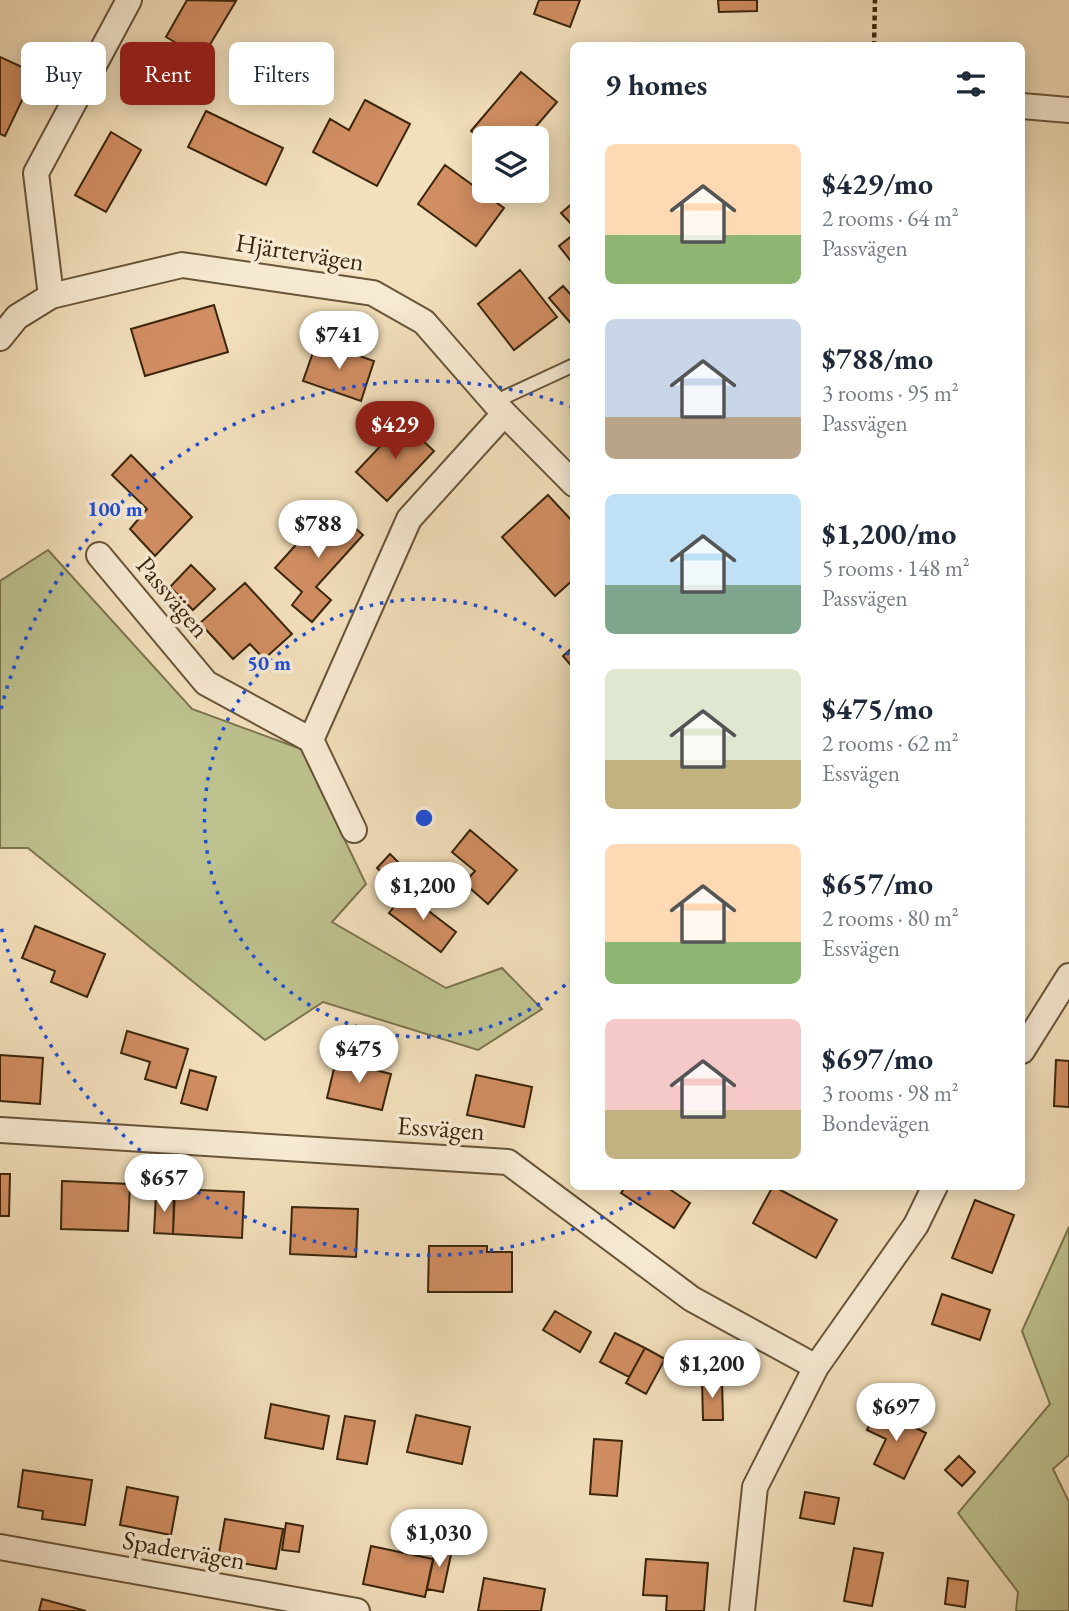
<!DOCTYPE html>
<html lang="en">
<head>
<meta charset="utf-8">
<style>
	body { margin:0; font-family:"EB Garamond",serif; background:#f6f6f7; color:#1f2937; height:100vh; display:flex; flex-direction:column; font-size:26px; white-space:nowrap }
	* { box-sizing:border-box; margin:0 }
	p { font-size:23px; color:#747a83 }
	.icon { flex:none; width:38px; height:38px; fill:none; stroke:currentColor; stroke-width:2; stroke-linecap:round; stroke-linejoin:round }
	.map { position:relative; flex:1; overflow:hidden }
	.details { position:absolute; left:570px; top:42px; width:455px; height:1148px; display:flex; flex-direction:column; background:#fff; border-radius:10px; box-shadow:0 4px 18px #0003 }
	.details>* { flex:none }
	.top-card { position:absolute; left:21px; top:42px; width:444px; height:63px; display:flex; gap:14px }
	.buttons { position:absolute; left:472px; top:126px; display:grid; gap:14px }
	.buttons a { display:grid; place-items:center; width:77px; height:77px; border-radius:10px; background:#fff; box-shadow:0 4px 18px #0003; font-size:35px }
	.price { position:absolute; translate:-50% -60px; padding:0 16px; border-radius:24px; background:#fff; color:#222; font-size:23px; line-height:46px; filter:drop-shadow(0 2px 4px #0008) }
	.price::after { content:''; position:absolute; left:50%; top:42px; width:21px; height:16px; margin-left:-10px; background:inherit; clip-path:polygon(0 0,100% 0,50% 100%) }
	.price.on { background:#8f2418; color:#fff }
	ul { padding:0; list-style:none }
	li { display:flex; align-items:center; gap:21px; height:175px; padding:0 35px }
	li span { display:grid; place-items:center; flex:none; width:196px; height:140px; border-radius:10px; color:#555 }
	li>.icon { margin-inline-start:auto }
	span .icon { width:84px; height:84px; fill:#fffc; stroke-width:1 }
	li b { font-size:30px }
	h2 { display:flex; justify-content:space-between; align-items:center; height:84px; padding:0 35px; font-size:30px }
	.tag { padding:0 24px; border-radius:10px; background:#fff; box-shadow:0 4px 18px #0003; font-size:24px; line-height:63px }
	.tag.on { background:#8f2418; color:#fff }
	.map>svg:first-child { display:block }
	.green { fill:#bdc18e; stroke:#7c744d; stroke-width:2 }
	.building { fill:#d18e62; stroke:#3a260c; stroke-width:2 }
	.lines { fill:none; stroke-linecap:round; stroke-linejoin:round }
	.lane-casing { stroke:#685438; stroke-width:16 }
	.street-casing { stroke:#685438; stroke-width:28 }
	.path { stroke:#3a260c; stroke-width:4.5; stroke-dasharray:5 3.5; stroke-linecap:butt }
	.lane { stroke:#f7ead3; stroke-width:12 }
	.street { stroke:#f7ead3; stroke-width:24 }
	.ring { fill:none; stroke:#1d4ed8; stroke-width:3.5; stroke-dasharray:3.5 7 }
	.labels { text-anchor:middle; dominant-baseline:central; stroke-width:7; stroke-linejoin:round; paint-order:stroke }
	.street-label { font-size:26px; fill:#3a260c; stroke:#f7ead3 }
	.centre { fill:#1d4ed8; stroke:#f7ead3; stroke-width:3.5 }
	.ring-label { font-size:21px; text-anchor:middle; font-weight:bold; fill:#1d4ed8; stroke:#f7ead3; stroke-width:7; stroke-linejoin:round; paint-order:stroke }
</style>
</head>
<body>
<div class="map">
<svg width="1069" height="1611" viewBox="0 0 1069 1611">
	<rect width="100%" height="100%" fill="#f2dfbb"/>
	<filter id="stains"><feTurbulence type="fractalNoise" baseFrequency=".00286" numOctaves="4"/><feColorMatrix values="0 0 0 0 .2 0 0 0 0 .09 0 0 0 0 .02 0 0 0 .5 -.17"/></filter>
	<radialGradient id="worn" r=".72"><stop offset=".6" stop-color="#630" stop-opacity="0"/><stop offset="1" stop-color="#630" stop-opacity=".3"/></radialGradient>
	<path class="green" d="M48 550 192 709 301 749 366 884 332 922 446 988 502 968 542 1009 478 1050 323 1002 265 1040 28 848H0V581Z
		M1069 1227V1455L1053 1469 1069 1502V1611H1016L1018 1592 958 1513 1050 1404 1022 1331Z"/>
	<path class="building" d="M187 0 236 1 202 58 166 37Z
		M539 0H580L570 27 534 14Z
		M718 0H757V11L719 12Z
		M0 57 35 73 5 136 0 134Z
		M521 72 557 102 526 138H485V143L471 131Z
		M365 100 410 124 377 186 313 152 330 119 349 130Z
		M206 111 283 148 266 185 188 147Z
		M111 132 141 150 106 212 75 195Z
		M445 165 504 208 476 246 418 204Z
		M574 202V227L561 213Z
		M574 234V265L559 246Z
		M520 270 557 317 514 350 478 304Z
		M563 286 574 298V327L549 298Z
		M214 305 228 352 145 376 131 329Z
		M317 341 374 361 361 401 303 381Z
		M403 422 434 451 387 501 356 472Z
		M131 455 192 517 155 556 130 529 147 509 112 475Z
		M548 495 574 523V579L555 596 502 537Z
		M331 506 363 535 316 587 331 600 312 622 292 605 302 592 275 568Z
		M191 565 215 589 193 610 170 587Z
		M245 583 292 634 264 659 250 644 233 659 200 623Z
		M574 646V669L563 656Z
		M470 830 517 870 488 904 464 883 475 871 452 852Z
		M390 854 412 876 399 890 377 868Z
		M405 893 456 932 441 952 389 913Z
		M35 926 105 954 87 997 51 982 55 971 22 958Z
		M127 1031 188 1049 176 1088 145 1079 150 1062 121 1053Z
		M0 1055 43 1058 40 1104 0 1101Z
		M336 1060 391 1074 382 1110 327 1098Z
		M1056 1060 1069 1061V1107L1054 1106Z
		M190 1070 216 1077 207 1110 181 1103Z
		M476 1075 532 1087 524 1127 467 1115Z
		M0 1174H10L9 1216H0Z
		M62 1181 130 1184 128 1231 61 1229Z
		M626 1186H665L690 1203 674 1228 621 1193Z
		M773 1186 837 1220 816 1258 753 1223Z
		M175 1189 244 1192 242 1238 173 1234Z
		M156 1194 174 1195 173 1234 154 1233Z
		M975 1200 1014 1215 992 1273 952 1258Z
		M292 1207 358 1209 356 1257 290 1254Z
		M429 1246H487V1252H512V1292H428Z
		M942 1294 990 1310 980 1340 932 1324Z
		M555 1311 591 1332 580 1352 543 1330Z
		M615 1333 645 1348 629 1377 600 1362Z
		M645 1348 665 1359 646 1394 626 1383Z
		M702 1380H722L723 1420H703Z
		M271 1404 329 1416 323 1449 265 1438Z
		M877 1409 926 1433 904 1479 874 1464 886 1439 867 1430Z
		M416 1415 470 1427 462 1464 407 1452Z
		M345 1416 375 1421 367 1464 337 1459Z
		M594 1439 622 1441 617 1496 590 1494Z
		M959 1456 975 1472 962 1486 945 1470Z
		M23 1470 92 1480 85 1525 42 1519 43 1511 18 1507Z
		M127 1487 178 1497 171 1535 120 1525Z
		M805 1492 839 1498 834 1524 800 1518Z
		M225 1519 283 1529 276 1569 218 1559Z
		M286 1523 303 1526 299 1552 282 1550Z
		M371 1546 433 1559 425 1597 363 1584Z
		M436 1547 452 1550 443 1592 427 1589Z
		M854 1548 883 1553 872 1606 844 1601Z
		M646 1559 708 1563 704 1611H666L667 1596 643 1595Z
		M484 1578 545 1589 541 1611H478Z
		M948 1578 968 1581 965 1607 945 1604Z
		M42 1599 86 1611H39Z"/>
	<g class="lines">
		<defs>
			<path id="lane" d="M494 402 574 365"/>
			<path id="street" d="M1022 106 1069 110
				M51 296 36 173 129 0
				M0 338 17 317 51 296 182 265 373 293 424 322 500 409 574 484
				M99 555 206 683 311 740 354 830
				M311 740 409 519 504 414
				M1022 1051 1069 976
				M0 1130 508 1162 692 1299 816 1367
				M0 1547 357 1611
				M742 1611 755 1487 816 1367 916 1225 935 1186"/>
		</defs>
		<use href="#lane" class="lane-casing"/>
		<use href="#street" class="street-casing"/>
		<path class="path" d="M874 46 875 0"/>
		<use href="#lane" class="lane"/>
		<use href="#street" class="street"/>
	</g>
	<g class="ring">
		<path d="M573 978A219 219 0 1 1 573 658"/>
		<path d="M659 1187A437 437 0 0 1 1 927M1 709A437 437 0 0 1 573 407"/>
	</g>
	<g class="labels">
		<g class="street-label">
			<text transform="translate(300 252) rotate(9)">Hjärtervägen</text>
			<text transform="translate(173 597) rotate(50)">Passvägen</text>
			<text transform="translate(441 1128) rotate(4)">Essvägen</text>
			<text transform="translate(184 1550) rotate(10)">Spadervägen</text>
		</g>
	</g>
	<circle cx="424" cy="818" r="10" class="centre"/>
	<g class="ring-label">
		<text x="115" y="516">100 m</text>
		<text x="269" y="670">50 m</text>
	</g>
	<rect width="100%" height="100%" filter="url(#stains)"/>
	<rect width="100%" height="100%" fill="url(#worn)"/>
</svg>
<div class="buttons">
<a><svg class="icon" aria-label="layers" viewBox="0 0 24 24"><path d="M12 4l9 5-9 5-9-5zM3 14l9 5 9-5"/></svg></a>
</div>
<b class="price" style="left:339px;top:371px">$741</b>
<b class="price on" style="left:395px;top:461px">$429</b>
<b class="price" style="left:318px;top:560px">$788</b>
<b class="price" style="left:423px;top:922px">$1,200</b>
<b class="price" style="left:359px;top:1085px">$475</b>
<b class="price" style="left:164px;top:1214px">$657</b>
<b class="price" style="left:712px;top:1400px">$1,200</b>
<b class="price" style="left:896px;top:1443px">$697</b>
<b class="price" style="left:439px;top:1569px">$1,030</b>
<div class="top-card">
<a class="tag">Buy</a>
<a class="tag on">Rent</a>
<a class="tag">Filters</a>
</div>
<section class="details">
<h2>9 homes<svg class="icon" aria-label="filters" viewBox="0 0 24 24"><path d="M4 7h16M4 17h16"/><circle cx="9" cy="7" r="2"/><circle cx="15" cy="17" r="2"/></svg></h2>
<ul>
<li><span style="background:linear-gradient(#ffd9b3 65%,#8fb573 0)"><svg class="icon" aria-label="home" viewBox="0 0 24 24"><path d="M3 11l9-7 9 7M6 9v11h12V9"/></svg></span><div><b>$429/mo</b><p>2 rooms · 64 m²</p><p>Passvägen</p></div></li>
<li><span style="background:linear-gradient(#c9d6e8 70%,#b9a48a 0)"><svg class="icon" aria-label="home" viewBox="0 0 24 24"><path d="M3 11l9-7 9 7M6 9v11h12V9"/></svg></span><div><b>$788/mo</b><p>3 rooms · 95 m²</p><p>Passvägen</p></div></li>
<li><span style="background:linear-gradient(#bfe0f5 65%,#7fa58c 0)"><svg class="icon" aria-label="home" viewBox="0 0 24 24"><path d="M3 11l9-7 9 7M6 9v11h12V9"/></svg></span><div><b>$1,200/mo</b><p>5 rooms · 148 m²</p><p>Passvägen</p></div></li>
<li><span style="background:linear-gradient(#dfe7d0 65%,#c2b280 0)"><svg class="icon" aria-label="home" viewBox="0 0 24 24"><path d="M3 11l9-7 9 7M6 9v11h12V9"/></svg></span><div><b>$475/mo</b><p>2 rooms · 62 m²</p><p>Essvägen</p></div></li>
<li><span style="background:linear-gradient(#ffd9b3 70%,#8fb573 0)"><svg class="icon" aria-label="home" viewBox="0 0 24 24"><path d="M3 11l9-7 9 7M6 9v11h12V9"/></svg></span><div><b>$657/mo</b><p>2 rooms · 80 m²</p><p>Essvägen</p></div></li>
<li><span style="background:linear-gradient(#f6c9c9 65%,#c2b280 0)"><svg class="icon" aria-label="home" viewBox="0 0 24 24"><path d="M3 11l9-7 9 7M6 9v11h12V9"/></svg></span><div><b>$697/mo</b><p>3 rooms · 98 m²</p><p>Bondevägen</p></div></li>
</ul>
</section>
</div>
</body>
</html>
